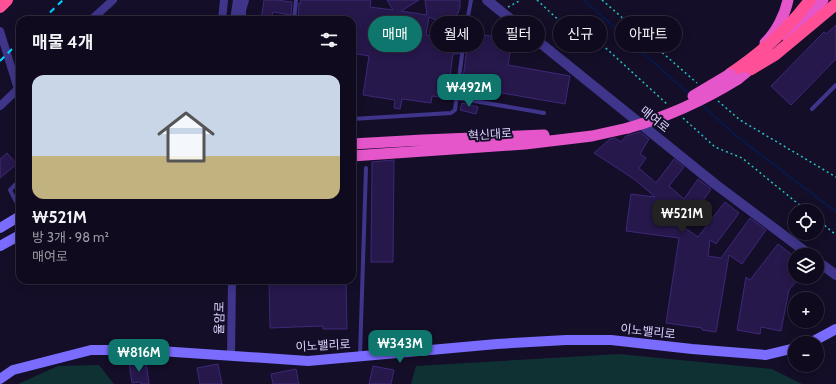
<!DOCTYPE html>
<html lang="ko">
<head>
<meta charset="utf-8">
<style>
	body { margin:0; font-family:Cabin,"Noto Sans KR",sans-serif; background:#181327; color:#f1f3f6; height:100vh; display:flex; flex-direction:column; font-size:15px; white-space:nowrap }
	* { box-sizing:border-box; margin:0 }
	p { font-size:13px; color:#9b9aa4 }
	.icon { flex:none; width:22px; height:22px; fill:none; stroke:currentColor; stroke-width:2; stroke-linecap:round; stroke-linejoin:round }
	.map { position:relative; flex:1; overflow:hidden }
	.side { position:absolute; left:16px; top:16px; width:340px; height:268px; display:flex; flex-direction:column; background:#0f0a1e; border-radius:12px; box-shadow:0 2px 10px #0003,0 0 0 1px #2f2b3c }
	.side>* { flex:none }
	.hud { position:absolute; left:368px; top:16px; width:380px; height:36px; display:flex; gap:8px }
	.controls { position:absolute; left:788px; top:204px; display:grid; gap:8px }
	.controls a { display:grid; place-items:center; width:36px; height:36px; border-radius:50%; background:#0f0a1e; box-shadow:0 2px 10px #0003,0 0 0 1px #2f2b3c; font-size:20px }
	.price { position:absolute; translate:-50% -34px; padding:0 9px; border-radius:8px; background:#0f766e; color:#fff; font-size:13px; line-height:26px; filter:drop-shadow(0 1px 2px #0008) }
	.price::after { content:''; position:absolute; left:50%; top:24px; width:12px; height:9px; margin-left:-6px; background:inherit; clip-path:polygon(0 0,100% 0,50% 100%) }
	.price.on { background:#222; color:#fff }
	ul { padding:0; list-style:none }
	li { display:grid; align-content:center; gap:8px; height:212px; padding:0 16px }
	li+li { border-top:1px solid #2f2b3c }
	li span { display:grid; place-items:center; height:124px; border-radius:12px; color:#555 }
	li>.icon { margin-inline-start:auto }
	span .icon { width:72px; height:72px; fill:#fffc; stroke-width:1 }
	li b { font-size:17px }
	h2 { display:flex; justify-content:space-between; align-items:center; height:48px; padding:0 16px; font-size:17px }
	.pill { padding:0 14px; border-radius:18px; background:#0f0a1e; box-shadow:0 2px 10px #0003,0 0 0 1px #2f2b3c; font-size:14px; line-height:36px }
	.pill.on { background:#0f766e; color:#fff }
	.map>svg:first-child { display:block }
	.green { fill:#103133 }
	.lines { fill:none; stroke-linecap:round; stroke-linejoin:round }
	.stream { stroke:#061949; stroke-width:2 }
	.building { fill:#26184b; stroke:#3e2879 }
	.path { stroke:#26c0c2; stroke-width:1.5; stroke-dasharray:2 3; stroke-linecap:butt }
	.service { stroke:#3f358b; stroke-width:4 }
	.minor { stroke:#3f358b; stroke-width:8 }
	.tertiary { stroke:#3f358b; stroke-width:10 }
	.secondary { stroke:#7a6cff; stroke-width:10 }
	.trunk { stroke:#e656cb; stroke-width:11 }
	.motorway { stroke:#ff5097; stroke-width:12 }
	.rail { stroke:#01d3ff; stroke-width:2; stroke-dasharray:6 5; stroke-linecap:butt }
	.trunk-bridge { stroke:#e656cb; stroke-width:11 }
	.labels { text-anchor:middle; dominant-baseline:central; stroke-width:4; stroke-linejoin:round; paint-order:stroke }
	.street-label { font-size:12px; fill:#ddd5ff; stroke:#140e28 }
</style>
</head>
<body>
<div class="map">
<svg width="836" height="384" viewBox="0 0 836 384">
	<rect width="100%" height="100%" fill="#140e28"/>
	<path class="green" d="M619 354 772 369 802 384H411L416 366Z
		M99 365 114 384H18L58 366Z"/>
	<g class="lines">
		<path class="stream" d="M584 0 690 95
			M701 104 735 135 836 212"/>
	</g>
	<path class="building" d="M264 0H276L292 2 291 15 273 12 271 20H261Z
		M301 0H371L370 7 393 10 387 0H419L401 11 427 15 425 0H460V7L458 13 454 17 449 20 444 21H438L429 17 426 35 460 40 459 54H453L447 98 432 96 431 103 402 99 400 109 394 108 395 100 363 95 369 56 352 53V20H298L299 3 300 4Z
		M836 25V59L791 105 771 86 824 32 826 34Z
		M469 33 512 39 508 65 570 76 565 104 462 86Z
		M462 103 478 107 476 114 460 110Z
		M640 132 649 139 640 154 646 158 639 168 656 183 674 159 684 167 669 186 684 199 698 179 711 189 700 205 682 226 698 237 725 202 739 213 716 244 710 240 708 256 721 258 750 218 766 230 742 264 729 255 716 332 702 330V328L666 323 679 238 626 231 631 194 655 197 634 179 594 153 610 139 615 138 621 142 626 136Z
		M7 153 17 164 0 178V159Z
		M394 160 393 262H371L372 162Z
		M778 244 795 257V277H800L789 290 781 331 761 327 760 334 737 330 746 277 750 280Z
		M269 280H346L347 329H323V326L270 328Z
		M146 361 149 384H141V382L132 383 129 363Z
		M218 364 222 384H200L197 368Z
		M373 366 394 370 391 384H369Z
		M296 369 299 384H273L271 374Z"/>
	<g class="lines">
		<path class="path" d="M537 0 565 26 597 40 668 105
			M602 0 697 83
			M508 7 521 0
			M718 101 740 120 836 177
			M683 118 715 147 742 158 807 211
			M817 219 836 235"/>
		<path class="service" d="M294 20 296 0
			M457 98 544 113
			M812 109 836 85
			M352 119 451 113 455 110 464 39 471 0
			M20 180 10 190 20 209
			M360 355 366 168"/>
		<path class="minor" d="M91 20 113 0
			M222 20 224 0
			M234 20 237 0
			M242 20V10L245 0
			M0 31 18 89
			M0 106 20 87
			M231 356 232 280"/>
		<path class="tertiary" d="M487 0 715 184 810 255
			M817 261 836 275"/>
		<path class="secondary" d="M0 228 20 216
			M0 246 20 235
			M810 343 836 329
			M0 379 13 370 91 350H145L308 361 497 344 566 340H611L692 349 766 355 795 348"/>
		<path class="trunk" d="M788 38 793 33 823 0
			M765 43C776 32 785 15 788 0
			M738 79 758 63
			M352 144 423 140 544 135
			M352 156 525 144 592 136 628 128"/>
		<path class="motorway" d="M0 7 7 0
			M751 69 776 54 836 4
			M730 74C761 53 788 30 810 0"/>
		<path class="rail" d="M42 20 63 0
			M0 61 20 41"/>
		<path class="trunk-bridge" d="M693 96 730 74
			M628 128C667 117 704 100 738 79"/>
	</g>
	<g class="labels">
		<g class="street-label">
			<text transform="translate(655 119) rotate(39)">매여로</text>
			<text transform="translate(490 134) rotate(-4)">혁신대로</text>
			<text transform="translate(219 318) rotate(-89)">율암로</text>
			<text transform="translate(648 331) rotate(6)">이노밸리로</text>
			<text transform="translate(323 345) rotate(-3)">이노밸리로</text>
		</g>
	</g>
</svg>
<div class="controls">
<a><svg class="icon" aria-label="locate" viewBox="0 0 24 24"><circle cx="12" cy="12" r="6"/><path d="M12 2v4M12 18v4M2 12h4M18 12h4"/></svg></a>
<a><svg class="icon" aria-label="layers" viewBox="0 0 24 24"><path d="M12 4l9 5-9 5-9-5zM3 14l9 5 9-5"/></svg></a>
<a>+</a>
<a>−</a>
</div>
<b class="price" style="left:469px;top:108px">₩492M</b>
<b class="price on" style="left:682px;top:234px">₩521M</b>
<b class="price" style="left:400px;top:364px">₩343M</b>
<b class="price" style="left:139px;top:373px">₩816M</b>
<div class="hud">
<a class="pill on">매매</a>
<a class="pill">월세</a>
<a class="pill">필터</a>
<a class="pill">신규</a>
<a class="pill">아파트</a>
</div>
<section class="side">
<h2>매물 4개<svg class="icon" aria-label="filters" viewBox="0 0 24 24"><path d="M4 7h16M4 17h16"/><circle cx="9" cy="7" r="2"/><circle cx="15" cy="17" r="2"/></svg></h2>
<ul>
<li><span style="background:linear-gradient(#c9d6e8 65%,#c2b280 0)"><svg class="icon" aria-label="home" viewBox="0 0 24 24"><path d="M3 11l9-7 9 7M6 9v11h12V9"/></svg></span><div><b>₩521M</b><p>방 3개 · 98 m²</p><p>매여로</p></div></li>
</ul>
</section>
</div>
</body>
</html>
